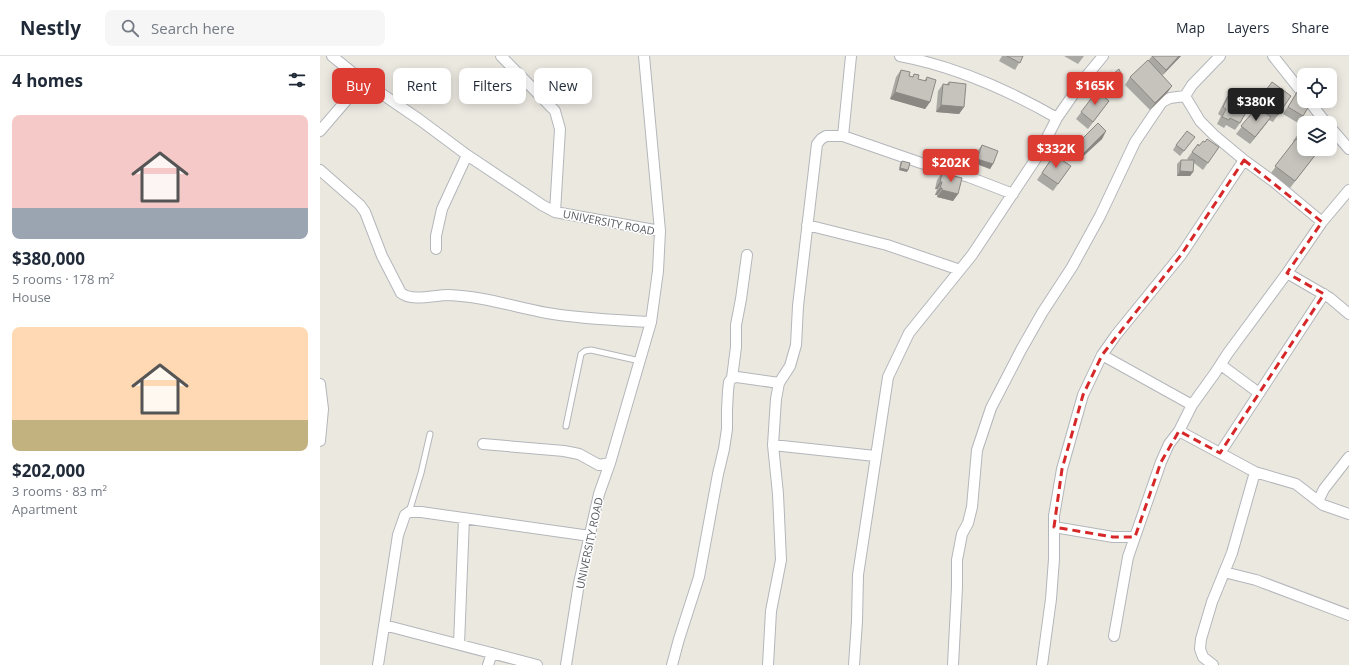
<!DOCTYPE html>
<html lang="en">
<head>
<meta charset="utf-8">
<style>
	body { margin:0; font-family:"Open Sans",sans-serif; background:#f6f6f7; color:#1f2937; height:100vh; display:flex; flex-direction:column; font-size:15px; white-space:nowrap }
	* { box-sizing:border-box; margin:0 }
	p { font-size:13px; color:#747a83 }
	.icon { flex:none; width:22px; height:22px; fill:none; stroke:currentColor; stroke-width:2; stroke-linecap:round; stroke-linejoin:round }
	.map { position:relative; flex:1; overflow:hidden }
	.details { display:flex; flex-direction:column; background:#fff; width:320px }
	.details>* { flex:none }
	.guide { position:absolute; left:12px; top:12px; width:380px; height:36px; display:flex; gap:8px }
	.fabs { position:absolute; left:977px; top:12px; display:grid; gap:8px }
	.fabs a { display:grid; place-items:center; width:40px; height:40px; border-radius:8px; background:#fff; box-shadow:0 2px 10px #0003; font-size:20px }
	.price { position:absolute; translate:-50% -34px; padding:0 9px; border-radius:4px; background:#dd3c33; color:#fff; font-size:13px; line-height:26px; filter:drop-shadow(0 1px 2px #0008) }
	.price::after { content:''; position:absolute; left:50%; top:24px; width:12px; height:9px; margin-left:-6px; background:inherit; clip-path:polygon(0 0,100% 0,50% 100%) }
	.price.current { background:#222; color:#fff }
	ul { padding:0; list-style:none }
	li { display:grid; align-content:center; gap:8px; height:212px; padding:0 12px }
	li span { display:grid; place-items:center; height:124px; border-radius:8px; color:#555 }
	li>.icon { margin-inline-start:auto }
	span .icon { width:72px; height:72px; fill:#fffc; stroke-width:1 }
	li b { font-size:17px }
	h2 { display:flex; justify-content:space-between; align-items:center; height:48px; padding:0 12px; font-size:17px }
	.tag { padding:0 14px; border-radius:8px; background:#fff; box-shadow:0 2px 10px #0003; font-size:14px; line-height:36px }
	.tag.current { background:#dd3c33; color:#fff }
	header { display:flex; align-items:center; gap:24px; box-sizing:border-box; height:56px; padding:0 20px; background:#fff; border-bottom:1px solid #e0e1e3 }
	header strong { font-size:19px }
	nav { display:flex; gap:22px; margin-inline-start:auto; font-size:14px }
	.search { width:280px; height:36px; background:#f6f6f7; display:flex; align-items:center; gap:10px; box-sizing:border-box; padding:0 14px; border-radius:8px; color:#747a83; font-size:15px }
	main { display:flex; flex:1; min-height:0 }
	.map>svg:first-child { display:block }
	.lines { fill:none; stroke-linecap:round; stroke-linejoin:round }
	.lane-casing { stroke:#b3b6ba; stroke-width:7 }
	.street-casing { stroke:#b3b6ba; stroke-width:12 }
	.lane { stroke:#fff; stroke-width:5 }
	.street { stroke:#fff; stroke-width:10 }
	.wall { fill:#aaa8a3 }
	.shaded-wall { fill:#8b8884 }
	.building { fill:#c6c3bd; stroke:#8b8884 }
	.marked { fill:none; stroke:#d62828; stroke-width:3; stroke-dasharray:8 5; stroke-linejoin:round }
	.labels { text-anchor:middle; dominant-baseline:central; stroke-width:3; stroke-linejoin:round; paint-order:stroke }
	.street-label { font-size:11px; fill:#595c60; stroke:#fff }
</style>
</head>
<body>
<header>
<strong>Nestly</strong>
<div class="search"><svg class="icon" aria-label="search" viewBox="0 0 24 24"><circle cx="10" cy="10" r="6"/><path d="M15 15l6 6"/></svg>Search here</div>
<nav><a>Map</a><a>Layers</a><a>Share</a></nav>
</header>
<main>
<section class="details">
<h2>4 homes<svg class="icon" aria-label="filters" viewBox="0 0 24 24"><path d="M4 7h16M4 17h16"/><circle cx="9" cy="7" r="2"/><circle cx="15" cy="17" r="2"/></svg></h2>
<ul>
<li><span style="background:linear-gradient(#f6c9c9 75%,#9aa5b1 0)"><svg class="icon" aria-label="home" viewBox="0 0 24 24"><path d="M3 11l9-7 9 7M6 9v11h12V9"/></svg></span><div><b>$380,000</b><p>5 rooms · 178 m²</p><p>House</p></div></li>
<li><span style="background:linear-gradient(#ffd9b3 75%,#c2b280 0)"><svg class="icon" aria-label="home" viewBox="0 0 24 24"><path d="M3 11l9-7 9 7M6 9v11h12V9"/></svg></span><div><b>$202,000</b><p>3 rooms · 83 m²</p><p>Apartment</p></div></li>
</ul>
</section>
<div class="map">
<svg width="1029" height="609" viewBox="0 0 1029 609">
	<rect width="100%" height="100%" fill="#ebe8e0"/>
	<g class="lines">
		<defs>
			<path id="lane" d="M246 370 261 298 265 295 271 294 320 305
				M89 456 101 417 110 378"/>
			<path id="street" d="M12 0 43 25 100 64 147 99 222 149 235 156 340 175 338 215 331 266 290 407 279 438 259 527 246 609
				M181 0 235 55 240 73 235 156
				M324 0 340 175
				M580 0C633 10 690 35 737 62
				M953 0 984 39
				M865 40 880 65 894 79 924 104 954 126 1002 166
				M865 40 872 29 900 0
				M989 45 1006 67
				M1010 71 1029 93
				M0 75 43 25
				M523 80 531 0
				M0 114 40 149 45 156 62 200 81 237C93 246 114 239 128 239 162 240 194 251 227 257 262 263 295 264 331 266
				M487 169 567 189 640 214
				M116 193V180L122 153 147 99
				M967 217 1010 242 1029 258
				M782 299 872 349
				M901 309 939 337
				M412 322 417 321 459 327
				M0 328 3 353 0 385
				M859 375 935 416 976 428 1003 449 1029 458
				M163 388 244 395 259 398 279 409 290 407
				M453 389 555 400
				M900 397 1004 238
				M998 445 1004 433 1029 401
				M734 471 793 481H815
				M904 516 936 524 1029 559
				M64 569 217 609
				M794 580 808 501 841 406 849 388 859 375 872 349 895 317 908 297 967 217 1002 166 1029 134
				M139 588 144 462
				M58 609 78 479 85 459 89 456H101L270 480
				M168 609 172 597
				M352 609 359 583 379 521 398 418 404 393 407 373V354L408 335 409 326 412 322 416 291V269L421 243 427 199
				M448 609 451 555 461 504 458 438 453 389 456 343 459 327 470 310 476 289 478 250 497 88 501 83 506 80H523L601 107 649 121 693 138
				M534 609 537 565 538 519 568 321 589 277 652 199 717 101 737 62 764 23 783 0
				M633 609 637 531V504L642 478 648 467 652 451 657 394 671 352 701 294 722 257 752 211 780 160 815 86 842 46 850 42 865 40
				M722 609 731 543 734 503V460L742 413 763 339 782 299 796 279 861 199 924 104
				M893 609 883 601 880 593 881 583 892 546 912 497 935 416"/>
		</defs>
		<use href="#lane" class="lane-casing"/>
		<use href="#street" class="street-casing"/>
		<use href="#lane" class="lane"/>
		<use href="#street" class="street"/>
	</g>
	<path class="wall" d="M682 0H703L695 14 679 5Z
		M744 0H764L758 8Z
		M832 0H861L842 19 852 30 847 37 830 54 805 29 810 21 828 5Z
		M581 14 589 20 592 21 594 18 598 23 604 25 607 21 610 46 605 53 570 43 576 21Z
		M793 18 802 20 797 27 785 41 789 45 768 73 756 63 775 38 768 29 773 21H782Z
		M629 26 644 51 639 58 616 56 618 35 623 28H627Z
		M952 26 971 40 953 66 949 64 930 88 916 78 935 54 933 52Z
		M979 33 983 60 978 67 963 58Z
		M911 35 920 67 915 74 906 69 904 72 897 68 901 60 898 58 906 42Z
		M984 71V93H1001L993 102 970 132 951 117 974 86 973 85 978 78Z
		M786 75 782 83 758 105 750 97 755 90Z
		M871 86 860 100 853 94 856 89Z
		M885 86 899 91 883 114 874 107 873 116 870 120H857V108L861 104H869L867 103 872 96 879 90Z
		M662 89 673 108 670 113 654 107 658 94Z
		M734 99 751 110 733 135 717 124Z
		M582 105 587 116 579 114 580 107Z
		M622 117 638 138 633 145 617 141V139H615L617 133H615L617 124Z"/>
	<path class="shaded-wall" d="M859 0H861L841 21 846 14Z
		M802 20 797 27 781 46 786 39Z
		M852 30 847 37 830 54 835 47Z
		M575 36 610 46 605 53 570 43Z
		M621 49 644 51 639 58 616 56Z
		M951 61 946 68 930 88 935 81Z
		M786 75 782 83 758 105 763 98Z
		M657 103 673 108 670 113 654 107Z
		M580 112 588 114 587 116 579 114Z
		M860 115 873 116 870 120H857Z
		M620 126H622L617 133H615Z
		M620 132H622L617 139H615Z
		M622 134 638 138 633 145 617 141Z"/>
	<path class="building" d="M687 0H703L700 7Z
		M832 0H859L846 14Z
		M828 4 852 30 835 47 810 21Z
		M799 13 802 20 786 39 773 21 778 17 782 21 786 18 787 20 792 16 793 18Z
		M581 14 590 16 589 20 593 21 594 18 599 19 598 23 606 25 607 21 616 24 610 46 575 36Z
		M629 26 646 28 644 51 621 49 623 28 629 29Z
		M952 26 971 40 958 59 938 45Z
		M979 33 984 35V45H992L983 60 968 51Z
		M777 35 789 45 773 66 761 56Z
		M911 35 931 47 920 67 910 62 909 64 902 61 906 53 903 51Z
		M937 51 951 61 935 81 921 70Z
		M991 63 995 67H988Z
		M778 67 786 75 763 98 755 90Z
		M984 71V84L978 78Z
		M867 75 875 81 864 95 856 89Z
		M887 83 899 91 888 107 872 96 878 88 879 90 883 85 885 86Z
		M976 83 984 89V93H990L996 98 975 125 955 110Z
		M662 89 678 95 673 108 657 103Z
		M995 93H1000L998 95Z
		M734 99 751 110 738 128 722 117Z
		M861 104H874L873 116 860 115Z
		M582 105 590 107 588 114 580 112Z
		M622 117 642 122 638 138 622 134V132H620L622 126H620Z"/>
	<path class="marked" d="M924 104 1002 166 967 217 1004 238 900 397 859 375 841 406 815 481H793L734 471 742 413 763 339 782 299 861 199Z"/>
	<g class="labels">
		<g class="street-label">
			<text transform="translate(289 166) rotate(11)">UNIVERSITY ROAD</text>
			<text transform="translate(269 487) rotate(-78)">UNIVERSITY ROAD</text>
		</g>
	</g>
</svg>
<div class="fabs">
<a><svg class="icon" aria-label="locate" viewBox="0 0 24 24"><circle cx="12" cy="12" r="6"/><path d="M12 2v4M12 18v4M2 12h4M18 12h4"/></svg></a>
<a><svg class="icon" aria-label="layers" viewBox="0 0 24 24"><path d="M12 4l9 5-9 5-9-5zM3 14l9 5 9-5"/></svg></a>
</div>
<b class="price" style="left:775px;top:50px">$165K</b>
<b class="price current" style="left:936px;top:66px">$380K</b>
<b class="price" style="left:736px;top:113px">$332K</b>
<b class="price" style="left:631px;top:127px">$202K</b>
<div class="guide">
<a class="tag current">Buy</a>
<a class="tag">Rent</a>
<a class="tag">Filters</a>
<a class="tag">New</a>
</div>
</div>
</main>
</body>
</html>
